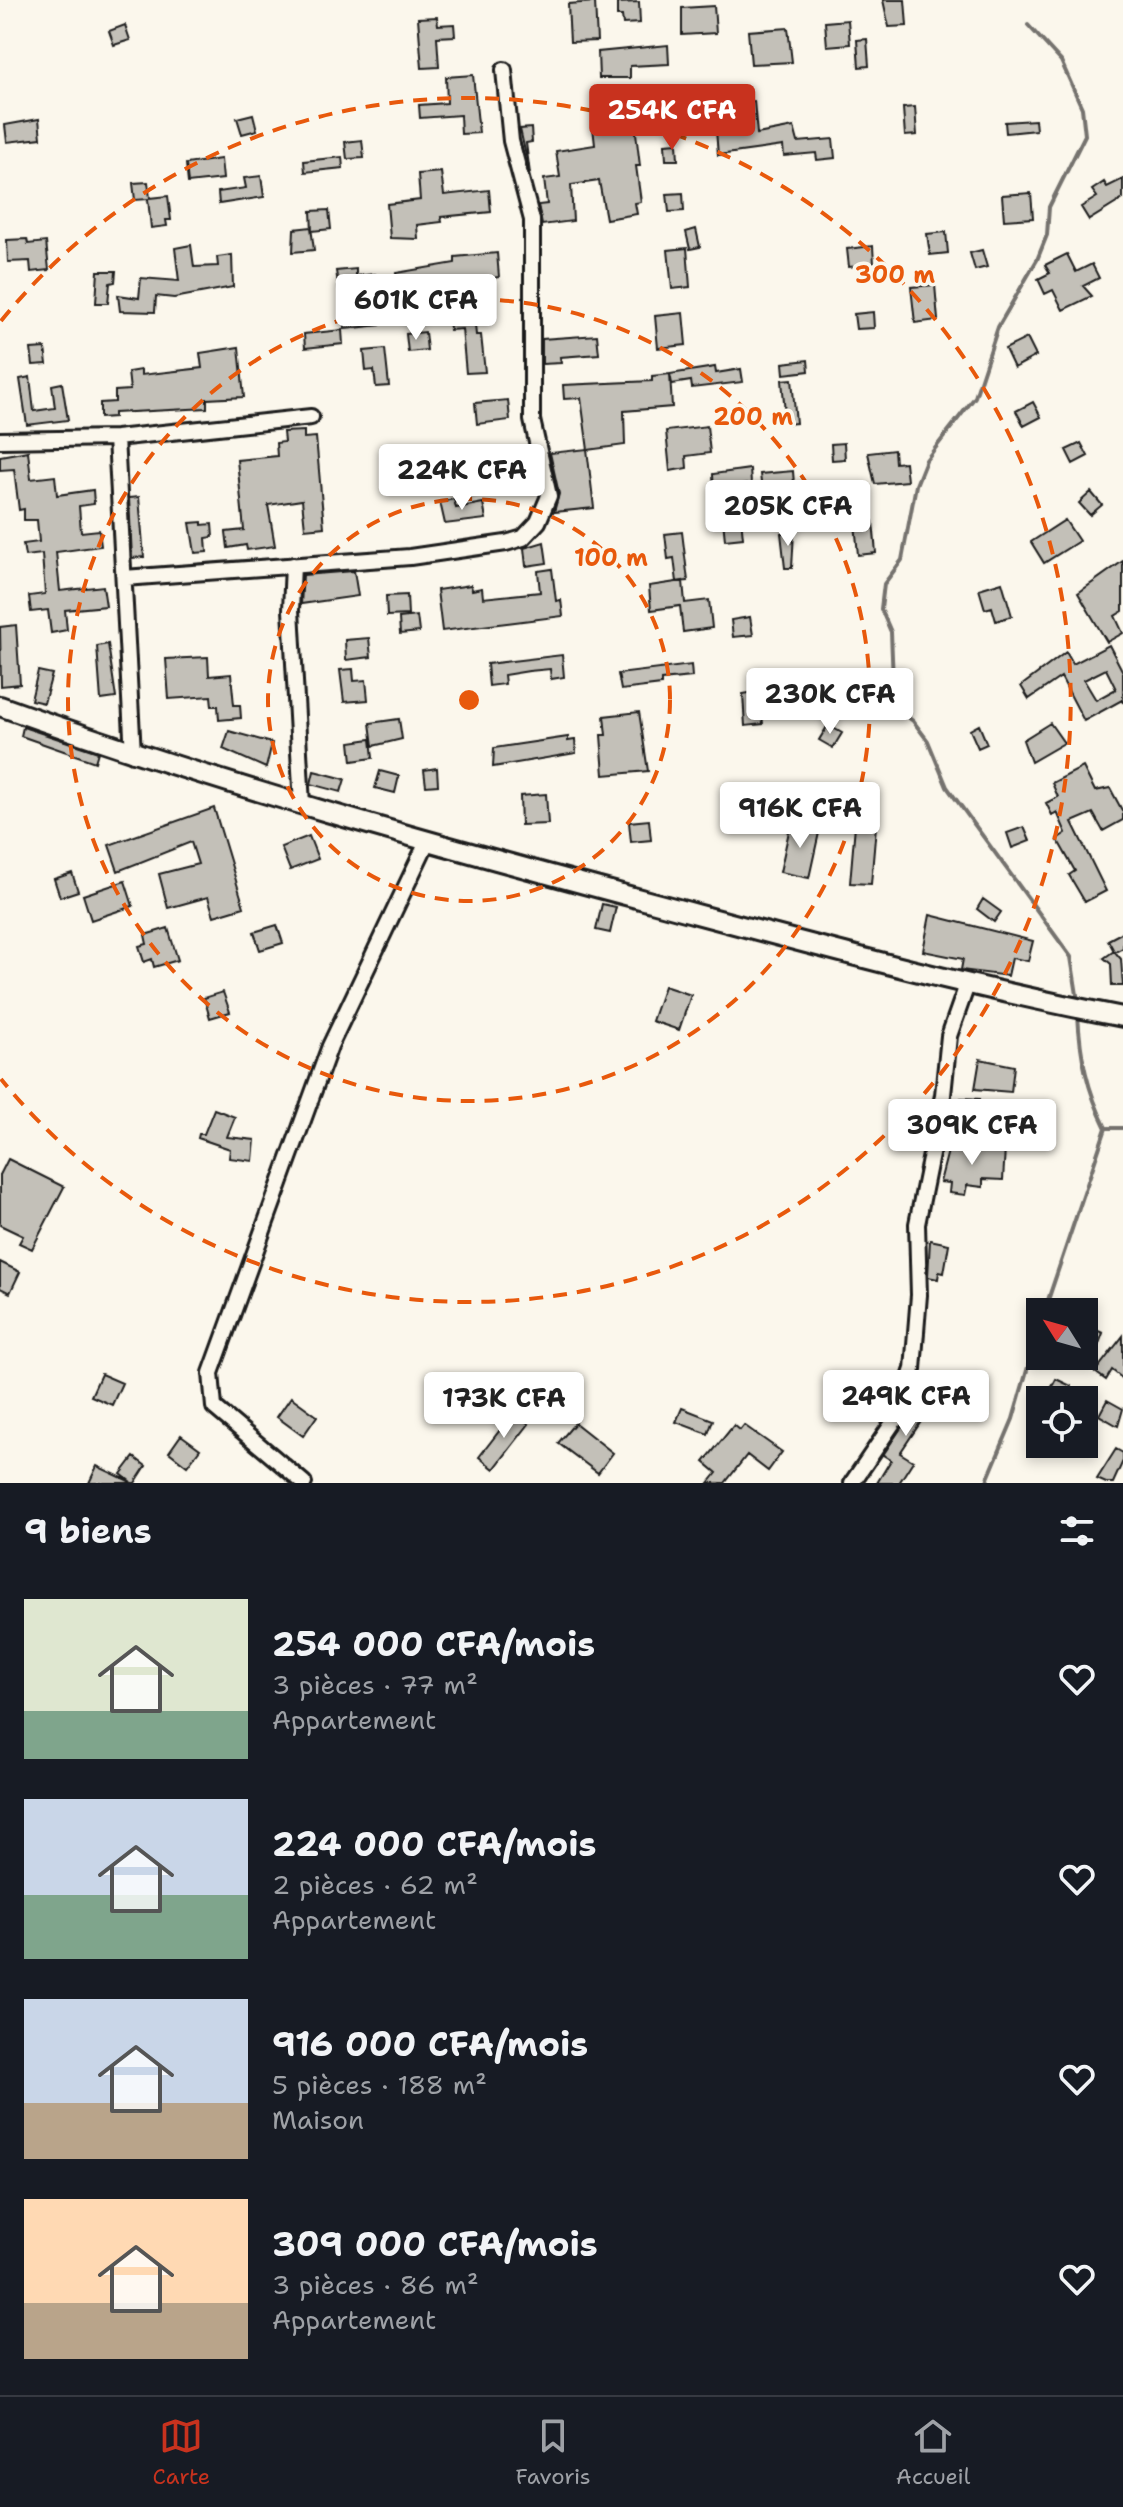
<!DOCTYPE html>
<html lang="fr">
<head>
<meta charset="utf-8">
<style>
	body { margin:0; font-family:"Shantell Sans",sans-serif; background:#20242c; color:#f1f3f6; height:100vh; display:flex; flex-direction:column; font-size:30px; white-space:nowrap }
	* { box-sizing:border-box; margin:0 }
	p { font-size:26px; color:#9ea1a6 }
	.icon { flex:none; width:44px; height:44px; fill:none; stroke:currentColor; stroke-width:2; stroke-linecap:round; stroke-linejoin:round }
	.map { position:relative; height:1483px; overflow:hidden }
	.sheet { display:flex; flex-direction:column; background:#171b24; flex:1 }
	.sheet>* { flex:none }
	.needle { width:52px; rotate:307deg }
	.tools { position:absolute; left:1026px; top:1298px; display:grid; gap:16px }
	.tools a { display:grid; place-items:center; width:72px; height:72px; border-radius:0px; background:#171b24; box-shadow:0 4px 12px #0003; font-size:40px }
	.price { position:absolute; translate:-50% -68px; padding:0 18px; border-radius:8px; background:#fff; color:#222; font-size:26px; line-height:52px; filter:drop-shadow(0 2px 4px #0008) }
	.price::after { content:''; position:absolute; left:50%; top:48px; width:24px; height:18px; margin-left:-12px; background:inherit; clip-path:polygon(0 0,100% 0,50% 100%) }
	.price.on { background:#c8321e; color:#fff }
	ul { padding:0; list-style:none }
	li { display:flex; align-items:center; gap:24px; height:200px; padding:0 24px }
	li span { display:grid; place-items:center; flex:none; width:224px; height:160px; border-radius:0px; color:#555 }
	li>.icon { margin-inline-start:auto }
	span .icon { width:96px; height:96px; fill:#fffc; stroke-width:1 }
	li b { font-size:34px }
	h2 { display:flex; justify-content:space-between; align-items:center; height:96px; padding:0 24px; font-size:34px }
	.tabs { display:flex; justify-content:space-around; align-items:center; height:112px; border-top:2px solid #363941; background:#171b24; font-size:22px; color:#9ea1a6 }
	.tabs a { display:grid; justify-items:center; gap:4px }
	.tabs .on { color:#c8321e }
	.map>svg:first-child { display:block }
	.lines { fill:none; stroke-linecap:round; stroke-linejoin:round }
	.stream { stroke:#74726e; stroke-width:4 }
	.building { fill:#c3c0b8; stroke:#1c1c1c; stroke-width:2; fill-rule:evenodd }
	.minor-casing { stroke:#1c1c1c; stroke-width:20 }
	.tertiary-casing { stroke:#1c1c1c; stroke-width:24 }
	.minor { stroke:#fbf7ec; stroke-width:14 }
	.tertiary { stroke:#fbf7ec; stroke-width:18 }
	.ring { fill:none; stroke:#e8590c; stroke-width:4; stroke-dasharray:14 10 }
	.centre { fill:#e8590c; stroke:#fbf7ec; stroke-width:4 }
	.ring-label { font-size:24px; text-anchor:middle; font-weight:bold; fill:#e8590c; stroke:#fbf7ec; stroke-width:7; stroke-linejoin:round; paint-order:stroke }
</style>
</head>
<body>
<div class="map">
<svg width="1123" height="1483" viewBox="0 0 1123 1483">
	<rect width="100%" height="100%" fill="#fbf7ec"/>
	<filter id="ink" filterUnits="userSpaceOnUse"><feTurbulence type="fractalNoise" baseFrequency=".0125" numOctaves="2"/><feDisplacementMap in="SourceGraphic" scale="16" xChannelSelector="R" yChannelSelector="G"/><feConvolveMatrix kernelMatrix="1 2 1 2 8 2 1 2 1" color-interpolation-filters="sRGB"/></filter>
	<g filter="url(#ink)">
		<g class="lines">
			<path class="stream" d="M1028 25 1061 61 1082 108 1085 135 1049 207 1047 235 1037 260 998 327 975 397 926 460 916 485 902 560 884 584 881 609 891 632 894 707 913 721 928 741 947 787 1071 957 1078 1001
				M1078 1014C1080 1056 1087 1090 1106 1128
				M1044 1312 1106 1128H1123
				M986 1483 1013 1419 1040 1325"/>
		</g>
		<path class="building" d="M883 0H905L907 26 889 27Z
			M595 2 597 41 570 42 568 4Z
			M639 2 640 23 623 24 622 16H617V3Z
			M714 6 716 33 682 35V8Z
			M437 17 438 25 454 24 455 36 437 37 439 67 422 68 418 18Z
			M848 20 850 44 827 46 825 22Z
			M125 25 130 40 114 45 109 31Z
			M788 28 792 62 751 64 748 31Z
			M867 39 869 66 859 67 857 40Z
			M668 45 669 64 630 66V78H599L598 52Z
			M473 75 479 133 461 134 460 115 420 118 419 105 447 103 446 77Z
			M754 101 757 134 794 127 798 142 833 139 835 158 817 160 816 153 784 156 783 146 718 155 714 105Z
			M915 107 917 135 905 136 903 108Z
			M253 114 257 130 242 134 237 118Z
			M634 116 640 166H636L641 202 635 203 637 214 606 219 599 181 571 185 573 221 542 225 538 205 547 204 544 179 560 177 556 151 595 145 593 127Z
			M39 119 41 138 7 142 5 125Z
			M1035 120 1036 130 1006 133 1005 122Z
			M531 128 532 142 526 143 530 174 520 129Z
			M362 140 364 158 347 159 345 142Z
			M677 143 678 160H666L665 144Z
			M342 157 343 168 305 172 304 161Z
			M221 159 223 179 188 183 186 164Z
			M441 172 444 195 489 190 491 212 441 217 442 222 417 225 418 239 390 238 387 204 420 200 418 174Z
			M261 176 264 197 219 204 218 192 246 188 244 178Z
			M1123 179V199L1089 220 1081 207 1097 197 1092 190 1104 182 1107 187Z
			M148 182 150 198 168 196 171 220H166L167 226 151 228 148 199 135 200 133 183Z
			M683 193 684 211 669 212 667 194Z
			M1031 193 1033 218 1004 220 1002 195Z
			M329 210 331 229 312 231 311 211Z
			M311 227 314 250 293 252 294 229Z
			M696 229 700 247 690 249 686 232Z
			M946 232 948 253 930 255 927 234Z
			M27 239 28 244 46 242 49 270 31 272 30 261 8 262 7 240Z
			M191 245 194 267 218 266 217 257 232 255 233 287 174 298 156 296 155 312 120 311 118 295 139 298 141 278 179 281 175 248Z
			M873 246 874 264 849 267 847 249Z
			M687 248 690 287 672 289 668 250Z
			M982 250 987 267 975 270 970 253Z
			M497 253 499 277 447 283V289L398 292 396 273 455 263V257Z
			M1067 254 1076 272 1092 264 1099 278 1083 286 1092 296 1063 310 1053 290 1045 294 1038 279 1050 273 1045 265Z
			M356 269V276L375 274 380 325 345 329 336 271Z
			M98 271H116L115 282 110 283 108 303H96Z
			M935 285 938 320 915 323 911 287Z
			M873 312 874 328 856 329 854 314Z
			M683 313 686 345 658 348 655 316Z
			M474 315 476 335H481L485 372 466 373 462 329 450 330 449 318Z
			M342 330 343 344 305 348 304 334Z
			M425 332 427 350 408 352 406 334Z
			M597 335 599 354 560 357 561 363 542 364V339Z
			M1027 338 1036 356 1014 368 1005 349Z
			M239 347 244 397 207 399V408L114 413V417L100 418V403L115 402V391L130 390 128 372 141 370V375L202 368 200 353Z
			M45 348 47 364 33 365 31 349Z
			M385 349 389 386 376 387 374 370 366 371 364 351Z
			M808 360 809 371 784 374 783 363Z
			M715 367 716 373 741 369 743 382 692 388 691 381 672 384 670 374Z
			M670 374 672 407 624 411 625 445 588 450 581 398 564 399 563 385 652 381V376Z
			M30 377 34 411 55 408 52 385 62 383 68 420 27 425 20 379Z
			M792 379 796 423 786 424 782 380Z
			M508 400 510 420 477 424 475 403Z
			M1033 402 1041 417 1024 426 1016 411Z
			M707 426 710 453 686 456 687 468 670 471 666 431Z
			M304 431V438L316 437 324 527 305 529 302 500 268 505 275 546 247 550 246 545 228 548 226 532 244 530 237 460 277 456 276 443 284 442 283 432Z
			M844 443 845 459 832 460 831 444Z
			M1081 443 1088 456 1073 464 1066 450Z
			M587 449 594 508 554 512 559 494 550 453Z
			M894 450 895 463 905 462 907 481 875 484 868 453Z
			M28 451 31 479 55 476 57 495 93 490 94 504 79 506 81 532 99 530 101 546 56 552 60 591 103 586 106 606 65 610 67 630 51 633 48 610 31 612 29 596 45 594 42 554 25 556 23 544 39 542 37 520H24V509L19 510 14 469 0 470V456Z
			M500 458 502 475 480 478 478 461Z
			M416 468 418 486 400 488 398 470Z
			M750 469 751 484 734 486 735 494 714 496 713 474Z
			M793 471 794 484 778 486 782 516 765 518 760 474Z
			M1091 492 1102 505 1090 515 1079 503Z
			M139 497 144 557 132 558 129 498Z
			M454 499 456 508 483 503 486 519 445 524 440 502Z
			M741 518 743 538 725 540 723 520Z
			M1065 520 1079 541 1044 563 1031 542Z
			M873 521 876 553 858 555 855 523Z
			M202 522V525L212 524 213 537 206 538 207 552 195 553 190 523Z
			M682 532 688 581 677 582 674 558 668 559 665 534Z
			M794 532 792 568H785L781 533Z
			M544 542 547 563 526 566 524 548Z
			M1123 561V611L1115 616 1123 633 1107 642 1078 593Z
			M552 569 556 601 561 600 563 616 442 631 437 590 471 585 472 590 482 588 483 598 540 592 538 571Z
			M354 571 358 596 301 604 303 575Z
			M683 581 685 603 709 600 712 628 683 632 680 606 651 610 649 586Z
			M1002 582 1012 616 996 621 992 607 985 609 979 589Z
			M407 595 408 615 387 616 386 596Z
			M417 616 419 632 400 634 399 618Z
			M750 617 753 635 733 637 731 620Z
			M16 625 20 684 1 686 0 627Z
			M369 638 371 657 346 660 345 640Z
			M108 644 116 698 101 700 97 646Z
			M1109 645 1123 672V703L1122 700 1084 721 1061 677 1029 699 1021 686 1066 652 1073 664ZM1106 669 1116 689 1096 700 1084 680Z
			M562 655 564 677 551 679 550 669 529 671 504 675 505 684 489 686 487 664Z
			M208 657 209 676 231 674 234 705H240L241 718 219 720 218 706H212L211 696 169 699 166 659Z
			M691 665 692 677 661 680V685L621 690 618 674Z
			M353 669 354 681 366 680 368 700 344 702 340 670Z
			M38 671 52 674 44 703 31 700Z
			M760 691 763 724 745 726 743 694Z
			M639 712 648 771 604 775 601 735H606L604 716Z
			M399 719 402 739 373 746 370 723Z
			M1050 723 1064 743 1031 762 1023 740Z
			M828 725 842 733 833 748 819 740Z
			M979 725 987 744 978 748 970 730Z
			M23 727 98 752 95 762 21 736Z
			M229 731 272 743 266 768 223 749Z
			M568 737V741L575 740 576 753 493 767 494 748Z
			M371 739 373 758 352 761 350 742Z
			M1083 767 1095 791 1110 788 1123 812V820L1103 831 1093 813 1072 822 1106 891 1085 902 1069 875 1075 871 1057 839 1066 833 1057 812 1052 815 1046 803 1058 797 1052 783Z
			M437 768 438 785 426 786 424 770Z
			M314 771 345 779 341 792 311 784Z
			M380 771 399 776 395 793 375 788Z
			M546 794 548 824 521 825 520 796Z
			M817 805H833V824H816Z
			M214 808 244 907 214 916 208 897 168 908 159 874 198 864 191 842 118 871 109 845Z
			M649 820 651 840 631 842 629 822Z
			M791 822 820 828 809 878 780 872Z
			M855 825 876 826 871 884 850 883Z
			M1024 827 1030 841 1012 848 1007 833Z
			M309 836 318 859 290 870 281 847Z
			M72 873 78 891 60 897 54 879Z
			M125 881 133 906 91 920 83 895Z
			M983 899 1001 912 994 922 977 909Z
			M602 904 616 907 610 933 596 930Z
			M930 915 1033 941 1028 961 1012 958 1008 976 961 970 963 959 923 951Z
			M277 925 283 943 260 950 254 932Z
			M168 928 178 960 154 967 152 959 144 962 139 946 147 944 145 935Z
			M1123 932V948L1115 952 1121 959 1123 986H1112L1111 964 1104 958 1114 951 1108 940Z
			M664 986 691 995 679 1030 652 1021Z
			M223 992 230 1012 210 1018 204 998Z
			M980 1059 1014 1066 1011 1092 975 1089Z
			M961 1098 979 1099 978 1114 960 1113Z
			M214 1109 235 1117 227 1137 255 1140 253 1161 229 1158 230 1149 198 1138 199 1134H204Z
			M950 1143 1005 1149 1003 1180 983 1179V1187L967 1185 965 1195 949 1193 950 1183 940 1182Z
			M8 1159 64 1187 32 1249 19 1243 23 1236 0 1225V1175Z
			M930 1240 949 1244 944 1273 939 1272 938 1279 928 1277Z
			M0 1262 20 1272 10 1293 0 1288Z
			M1089 1327 1103 1333 1097 1349 1084 1344Z
			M1123 1336V1379L1112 1370 1106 1380 1095 1372Z
			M101 1374 122 1383 112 1405 91 1396Z
			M1056 1379 1071 1386 1065 1400H1045Z
			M930 1387 940 1393 900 1453 913 1461 899 1483H877L891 1460 883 1455 905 1422 913 1400 917 1394 924 1398Z
			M291 1397 317 1416 303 1436 277 1417Z
			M1107 1400 1123 1409 1118 1426 1099 1415Z
			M682 1408 713 1420 708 1434 676 1422Z
			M514 1412 529 1424 494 1469 479 1457Z
			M575 1423 613 1453 598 1473 558 1443Z
			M734 1425 740 1430 744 1425 782 1452 768 1471 747 1455 725 1483H709L717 1473 704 1462Z
			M181 1435 200 1449 187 1466 169 1452Z
			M1116 1449 1123 1453V1461L1113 1483H1106L1097 1479Z
			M134 1457 146 1466 135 1483H89L97 1466 131 1482 121 1474Z"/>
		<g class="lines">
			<defs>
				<path id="minor" d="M116 438 133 754
					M0 440 116 438 311 417
					M293 565 291 610 302 805
					M124 578 410 557 506 543 523 538 538 522 549 496 532 420V220L511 141 504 70
					M304 1483 214 1407 211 1373 330 1046 427 842
					M852 1483 897 1417 913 1369 919 1295 917 1224 943 1095 949 1036 967 985"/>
				<path id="tertiary" d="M0 706C217 784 437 845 659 904 813 945 966 987 1123 1017"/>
			</defs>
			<use href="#minor" class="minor-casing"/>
			<use href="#tertiary" class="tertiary-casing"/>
			<use href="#minor" class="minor"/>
			<use href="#tertiary" class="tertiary"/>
		</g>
	</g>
	<g class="ring">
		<circle cx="469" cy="700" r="201"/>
		<circle cx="469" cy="700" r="401"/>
		<path d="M1 321A602 602 0 1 1 1 1079"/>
	</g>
	<circle cx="469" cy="700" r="12" class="centre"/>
	<g class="ring-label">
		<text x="895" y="283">300 m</text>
		<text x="753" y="425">200 m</text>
		<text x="611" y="566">100 m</text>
	</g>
</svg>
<div class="tools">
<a><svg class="needle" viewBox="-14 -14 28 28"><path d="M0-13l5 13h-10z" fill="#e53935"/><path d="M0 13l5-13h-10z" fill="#9ea1a6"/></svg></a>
<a><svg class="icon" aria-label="locate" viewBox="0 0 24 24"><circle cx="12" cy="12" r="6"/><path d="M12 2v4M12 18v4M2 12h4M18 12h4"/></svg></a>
</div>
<b class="price on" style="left:672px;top:152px">254K CFA</b>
<b class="price" style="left:416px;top:342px">601K CFA</b>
<b class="price" style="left:462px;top:512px">224K CFA</b>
<b class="price" style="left:788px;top:548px">205K CFA</b>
<b class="price" style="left:830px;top:736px">230K CFA</b>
<b class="price" style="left:800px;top:850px">916K CFA</b>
<b class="price" style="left:972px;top:1167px">309K CFA</b>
<b class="price" style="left:906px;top:1438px">249K CFA</b>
<b class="price" style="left:504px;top:1440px">173K CFA</b>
</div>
<section class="sheet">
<h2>9 biens<svg class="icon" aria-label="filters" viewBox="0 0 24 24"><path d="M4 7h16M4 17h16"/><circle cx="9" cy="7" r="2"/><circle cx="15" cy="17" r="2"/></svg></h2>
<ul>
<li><span style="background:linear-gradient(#dfe7d0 70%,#7fa58c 0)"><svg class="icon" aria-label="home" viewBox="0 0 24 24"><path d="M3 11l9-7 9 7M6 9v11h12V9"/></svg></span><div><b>254 000 CFA/mois</b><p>3 pièces · 77 m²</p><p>Appartement</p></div><svg class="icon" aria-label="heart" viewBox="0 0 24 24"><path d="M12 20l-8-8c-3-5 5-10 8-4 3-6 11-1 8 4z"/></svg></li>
<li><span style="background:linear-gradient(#c9d6e8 60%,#7fa58c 0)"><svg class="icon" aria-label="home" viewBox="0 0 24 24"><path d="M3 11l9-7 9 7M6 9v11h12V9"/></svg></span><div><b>224 000 CFA/mois</b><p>2 pièces · 62 m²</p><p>Appartement</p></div><svg class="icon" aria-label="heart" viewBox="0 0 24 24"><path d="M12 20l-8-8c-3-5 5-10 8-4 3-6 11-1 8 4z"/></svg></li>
<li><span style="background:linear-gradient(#c9d6e8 65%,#b9a48a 0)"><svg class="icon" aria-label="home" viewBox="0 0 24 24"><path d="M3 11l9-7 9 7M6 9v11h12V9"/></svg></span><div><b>916 000 CFA/mois</b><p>5 pièces · 188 m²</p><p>Maison</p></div><svg class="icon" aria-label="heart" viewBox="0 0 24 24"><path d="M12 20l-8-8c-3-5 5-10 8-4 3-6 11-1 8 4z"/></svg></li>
<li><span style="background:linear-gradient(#ffd9b3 65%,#b9a48a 0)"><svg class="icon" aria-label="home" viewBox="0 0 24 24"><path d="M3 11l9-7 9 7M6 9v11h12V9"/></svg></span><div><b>309 000 CFA/mois</b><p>3 pièces · 86 m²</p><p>Appartement</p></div><svg class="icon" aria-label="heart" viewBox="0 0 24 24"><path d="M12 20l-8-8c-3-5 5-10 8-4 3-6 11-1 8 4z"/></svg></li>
</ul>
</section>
<nav class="tabs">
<a class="on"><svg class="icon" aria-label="map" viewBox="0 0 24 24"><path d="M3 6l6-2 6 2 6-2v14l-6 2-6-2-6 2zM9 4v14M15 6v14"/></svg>Carte</a>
<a><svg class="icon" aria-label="saved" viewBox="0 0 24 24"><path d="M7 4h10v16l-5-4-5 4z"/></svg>Favoris</a>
<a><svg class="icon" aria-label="home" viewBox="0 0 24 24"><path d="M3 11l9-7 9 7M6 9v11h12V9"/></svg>Accueil</a>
</nav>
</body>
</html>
